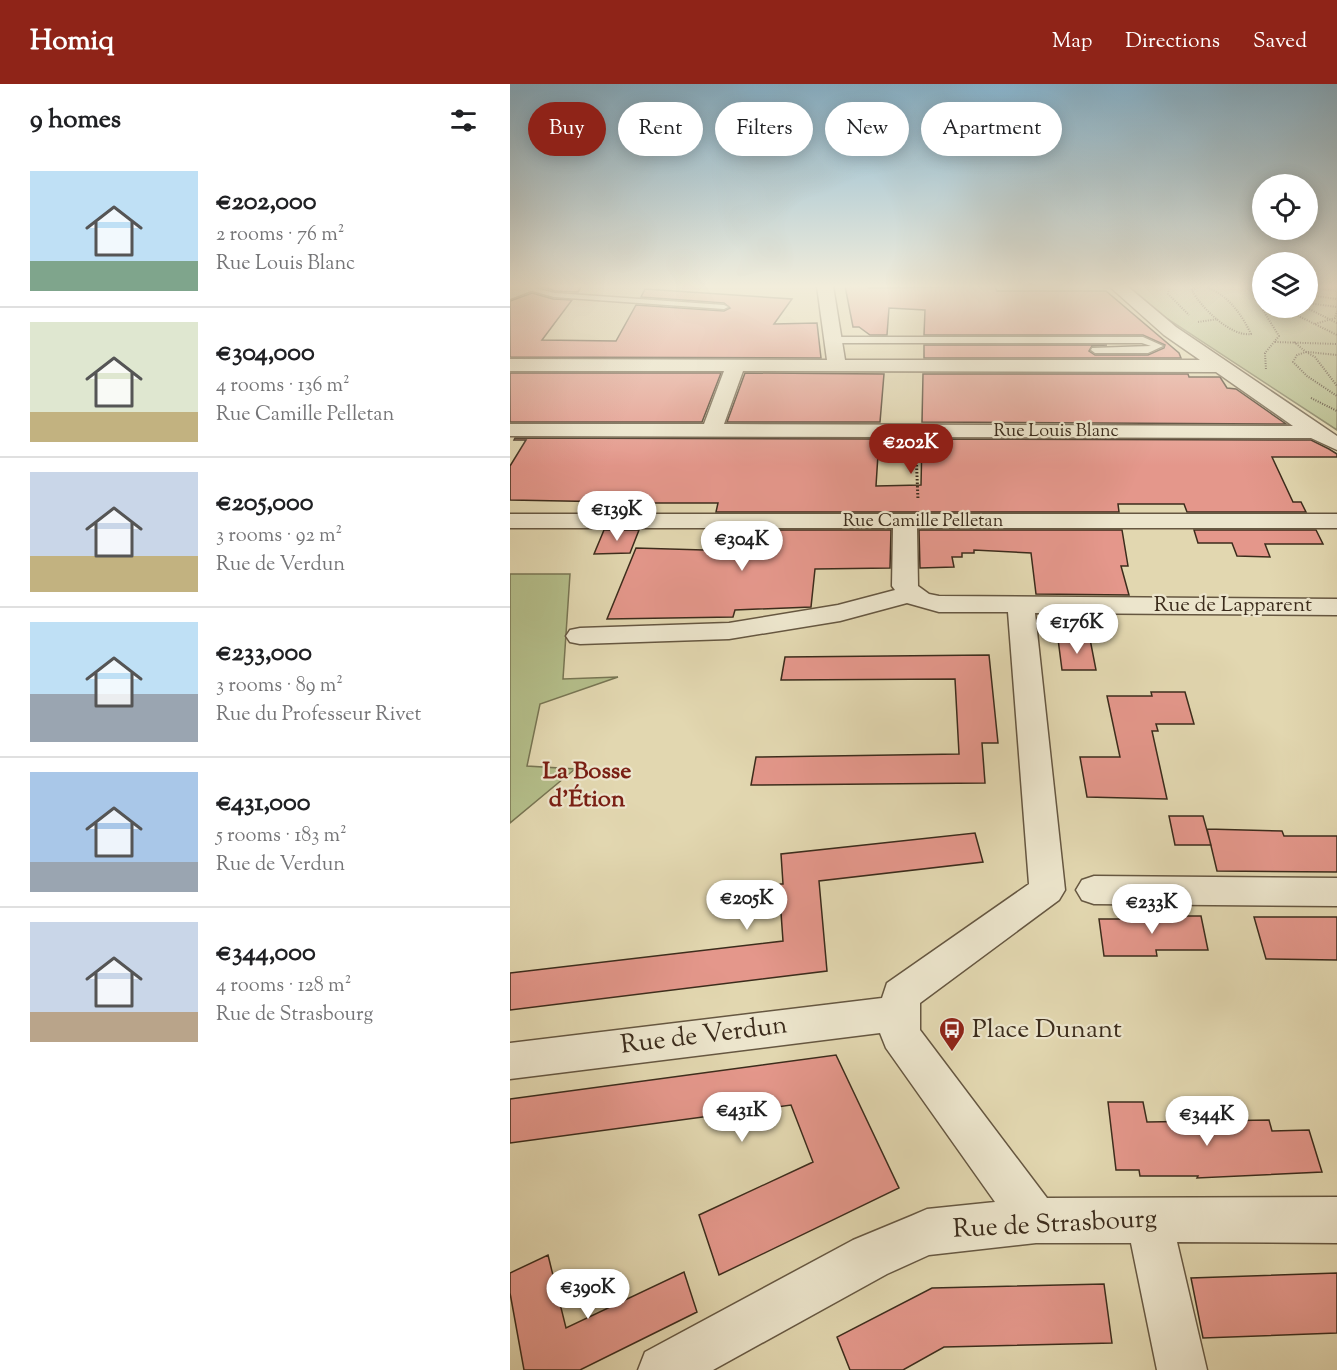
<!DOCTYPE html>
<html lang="en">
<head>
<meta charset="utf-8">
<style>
	body { margin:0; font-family:"Sorts Mill Goudy",serif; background:#f6f6f6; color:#202124; height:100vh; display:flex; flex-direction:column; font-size:22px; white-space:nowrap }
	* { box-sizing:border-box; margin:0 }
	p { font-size:20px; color:#757577 }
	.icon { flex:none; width:33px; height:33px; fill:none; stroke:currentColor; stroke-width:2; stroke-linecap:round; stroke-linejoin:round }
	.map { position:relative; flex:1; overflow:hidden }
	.sheet { display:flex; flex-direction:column; background:#fff; width:510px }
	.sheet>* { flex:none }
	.banner { position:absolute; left:18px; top:18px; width:570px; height:54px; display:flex; gap:12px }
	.buttons { position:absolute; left:742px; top:90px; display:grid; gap:12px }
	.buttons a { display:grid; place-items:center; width:66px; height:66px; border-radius:50%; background:#fff; box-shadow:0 3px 15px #0003; font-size:30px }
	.price { position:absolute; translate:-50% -51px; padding:0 14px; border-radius:21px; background:#fff; color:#222; font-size:20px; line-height:39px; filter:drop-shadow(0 2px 3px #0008) }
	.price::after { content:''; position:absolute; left:50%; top:36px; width:18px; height:14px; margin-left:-9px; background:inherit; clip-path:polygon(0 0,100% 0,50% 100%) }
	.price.current { background:#8f2418; color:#fff }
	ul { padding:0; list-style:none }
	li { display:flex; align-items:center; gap:18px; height:150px; padding:0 30px }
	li+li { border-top:2px solid #e0e0e0 }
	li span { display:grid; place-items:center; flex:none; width:168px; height:120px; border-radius:0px; color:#555 }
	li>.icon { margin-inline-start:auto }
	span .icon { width:72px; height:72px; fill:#fffc; stroke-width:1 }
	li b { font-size:26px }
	h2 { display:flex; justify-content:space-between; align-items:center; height:72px; padding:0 30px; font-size:26px }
	.pill { padding:0 21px; border-radius:27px; background:#fff; box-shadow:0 3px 15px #0003; font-size:21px; line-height:54px }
	.pill.current { background:#8f2418; color:#fff }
	header { display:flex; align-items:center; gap:36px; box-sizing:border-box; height:84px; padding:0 30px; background:#8f2418; color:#fff }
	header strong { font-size:28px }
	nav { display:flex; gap:33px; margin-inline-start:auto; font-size:21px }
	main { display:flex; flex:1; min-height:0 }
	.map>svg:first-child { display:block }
	.green { fill:#b4be8a; stroke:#787553; stroke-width:1.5 }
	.building { fill:#e4978b; stroke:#3c2c1c; stroke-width:1.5 }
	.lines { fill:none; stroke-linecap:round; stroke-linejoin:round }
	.service-casing { stroke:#665741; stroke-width:3 }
	.minor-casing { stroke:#665741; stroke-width:3 }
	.path-far1 { stroke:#3c2c1c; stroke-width:2; stroke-dasharray:1 1.5; stroke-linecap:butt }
	.path { stroke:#3c2c1c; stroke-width:3; stroke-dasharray:1.5 2; stroke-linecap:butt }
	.service { fill:#ece5cc; fill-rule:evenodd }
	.minor { fill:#ece5cc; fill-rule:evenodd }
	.labels { text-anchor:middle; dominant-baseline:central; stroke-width:4.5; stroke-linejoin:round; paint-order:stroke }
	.far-street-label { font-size:18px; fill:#3c2c1c; stroke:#ece5cc }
	.street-label { font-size:21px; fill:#3c2c1c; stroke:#ece5cc }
	.quarter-label { font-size:24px; font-weight:bold; fill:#7a1f14; stroke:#ece5cc }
	.near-poi-label { font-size:26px; fill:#3c2c1c; stroke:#ece5cc; text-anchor:start }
	.near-street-label { font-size:26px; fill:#3c2c1c; stroke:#ece5cc }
</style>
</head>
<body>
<header>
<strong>Homiq</strong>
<nav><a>Map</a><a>Directions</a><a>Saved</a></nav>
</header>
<main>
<section class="sheet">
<h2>9 homes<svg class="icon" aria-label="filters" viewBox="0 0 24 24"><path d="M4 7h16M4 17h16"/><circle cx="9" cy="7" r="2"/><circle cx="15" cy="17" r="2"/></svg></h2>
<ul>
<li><span style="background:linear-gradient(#bfe0f5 75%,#7fa58c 0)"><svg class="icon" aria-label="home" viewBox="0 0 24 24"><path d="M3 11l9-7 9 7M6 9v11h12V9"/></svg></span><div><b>€202,000</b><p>2 rooms · 76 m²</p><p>Rue Louis Blanc</p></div></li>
<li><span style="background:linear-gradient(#dfe7d0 75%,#c2b280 0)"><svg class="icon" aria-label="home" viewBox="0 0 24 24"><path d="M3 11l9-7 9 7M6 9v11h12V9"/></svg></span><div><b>€304,000</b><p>4 rooms · 136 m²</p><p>Rue Camille Pelletan</p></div></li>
<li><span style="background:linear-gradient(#c9d6e8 70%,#c2b280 0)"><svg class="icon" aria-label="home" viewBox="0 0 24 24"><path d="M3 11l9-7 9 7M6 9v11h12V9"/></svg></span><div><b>€205,000</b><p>3 rooms · 92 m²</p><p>Rue de Verdun</p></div></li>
<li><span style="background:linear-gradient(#bfe0f5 60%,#9aa5b1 0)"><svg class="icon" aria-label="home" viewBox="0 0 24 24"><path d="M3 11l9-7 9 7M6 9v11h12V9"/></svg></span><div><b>€233,000</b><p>3 rooms · 89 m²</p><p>Rue du Professeur Rivet</p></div></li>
<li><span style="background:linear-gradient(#a9c7e8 75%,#9aa5b1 0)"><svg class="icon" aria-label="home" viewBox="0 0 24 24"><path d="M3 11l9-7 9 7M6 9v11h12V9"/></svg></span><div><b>€431,000</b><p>5 rooms · 183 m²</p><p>Rue de Verdun</p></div></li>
<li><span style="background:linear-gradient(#c9d6e8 75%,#b9a48a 0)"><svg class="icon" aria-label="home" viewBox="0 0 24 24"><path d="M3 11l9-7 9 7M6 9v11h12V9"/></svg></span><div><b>€344,000</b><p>4 rooms · 128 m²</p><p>Rue de Strasbourg</p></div></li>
</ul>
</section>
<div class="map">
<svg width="827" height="1286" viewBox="0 0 827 1286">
	<rect width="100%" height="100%" fill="#e2d7b0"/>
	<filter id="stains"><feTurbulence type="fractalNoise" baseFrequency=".00333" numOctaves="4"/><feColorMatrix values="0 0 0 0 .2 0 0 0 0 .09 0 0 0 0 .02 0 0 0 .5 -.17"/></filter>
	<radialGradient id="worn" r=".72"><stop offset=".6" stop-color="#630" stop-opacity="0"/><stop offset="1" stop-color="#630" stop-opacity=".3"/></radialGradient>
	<path class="green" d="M614 202H753V224H798V202H827V346L647 228Z
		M0 490H60L53 595 108 593 30 620 17 682 65 685 0 739Z"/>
	<path class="building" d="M30 202H72L68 208 45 207Z
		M335 202H359V204L485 202 487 207H596L669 269 671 274H414V261H597L582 262 579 267 585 271H638L654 264 655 261 633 251H414L415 226 379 224 377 251H360L349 243H343Z
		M135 205 282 215 264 240 307 239 311 274 0 273V217L22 209 43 215 62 216 32 256 106 257 126 221 214 227 220 224 214 219 131 213Z
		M0 289H211L192 338H0Z
		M235 289 374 290 370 338H217Z
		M413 290H678L679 293H710L717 304 726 305 776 340 412 338Z
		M5 354 369 355 366 402 411 401 412 355 801 356 819 365 827 370V373H762L783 418H791L796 428H677L674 420H608L609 428H206L208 419H140L136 428H102L106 418 0 416V382L16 356H4Z
		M94 446H129L120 469 84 470Z
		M200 446H381L380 484 305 485 301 523 225 526 223 533 97 535 126 464 194 466Z
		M409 446H612L618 482H611L619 511 526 510 521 469 464 466V469H452V473H442L444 483 410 484Z
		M684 446H806L813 460H755L760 473 727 472 722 459H688Z
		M548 555H580L586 586H552Z
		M479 571 488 659H472L475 699 241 701 246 673 449 670 445 595 271 596 275 573Z
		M641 608H675L684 640H646L648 647H642L657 715 577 713 570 673H610L597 612H642Z
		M659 732H693L701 761H665Z
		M697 745 772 747 774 752H827V788L707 787Z
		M465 749 473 778 309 797 317 887 0 926V889L273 857 269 800H273L271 770Z
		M644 832H691L698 866H646L647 872H594L589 835H644Z
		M744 833H827V876L756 875Z
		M326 971 389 1104 209 1191 189 1131 303 1078 281 1021 0 1059V1015Z
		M598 1018H633L637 1038 759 1036 762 1047 799 1046 812 1088 687 1094 688 1092H630L629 1086H606Z
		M38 1171 56 1244 174 1188 187 1228 70 1286H14L0 1209V1189Z
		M827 1189V1249L693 1254 681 1194Z
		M594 1200 602 1259 434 1263 393 1286H340L327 1253 422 1204Z"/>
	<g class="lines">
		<defs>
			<path id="service" d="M15 202 45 209 214 221 218 223 214 225 44 213 15 205Z
				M633 253 653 262 638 269H585L581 266 582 264 641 262 632 259H323L319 256 323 253Z"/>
			<path id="minor" d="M6 202H28L26 205 0 215V204Z
				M307 202H323L335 276H690L654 251 599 202H617L666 243 827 352V366L801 354 0 352V340H194L214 287H0V275L317 276ZM233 287 706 288 783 342 214 340Z
				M0 430H827V444H407L408 502 419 510 429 512 827 515V531L525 529 555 806 549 816 410 919V946L537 1114 827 1113V1159L667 1158 697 1286H647L621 1159H526L419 1171 377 1190 203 1286H128L135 1268 343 1156 401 1132 417 1125 485 1118 376 964 370 949 0 995V959L372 914 377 899 519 800 498 528H429L397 519 330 537 219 555 70 560 60 558 56 552 60 546 70 544 219 539 328 521 385 506 382 502 383 444H0Z
				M584 792 827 794V822L584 820 572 816 566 806 572 796Z"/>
		</defs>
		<use href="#service" class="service-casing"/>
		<use href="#minor" class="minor-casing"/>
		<path class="path-far1" d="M659 202 658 210 679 231
			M692 202C716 208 731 229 741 250 721 253 690 223 682 206Z
			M733 202 753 213
			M798 203 827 207
			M739 204 753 206
			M741 207 769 252 755 269 756 286
			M798 211 827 215
			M798 219 827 223
			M772 224 827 251
			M797 224 827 239
			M688 238 708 235
			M805 240 825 234 827 227
			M765 258 827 260
			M784 258 796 268 787 271 783 278 797 292 827 312
			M796 268 805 273 827 302
			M798 268 827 271
			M801 314 827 327"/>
		<path class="path" d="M406 367 408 416"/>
		<use href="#service" class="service"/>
		<use href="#minor" class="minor"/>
	</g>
	<linearGradient id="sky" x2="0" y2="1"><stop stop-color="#87b6d1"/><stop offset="0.53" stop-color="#f2eddb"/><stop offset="1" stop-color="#f2eddb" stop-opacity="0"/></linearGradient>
	<rect width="827" height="382" fill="url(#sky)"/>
	<defs>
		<symbol id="bus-pin" viewBox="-11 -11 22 30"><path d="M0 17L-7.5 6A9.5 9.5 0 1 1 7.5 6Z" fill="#8f2418" stroke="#ece5cc"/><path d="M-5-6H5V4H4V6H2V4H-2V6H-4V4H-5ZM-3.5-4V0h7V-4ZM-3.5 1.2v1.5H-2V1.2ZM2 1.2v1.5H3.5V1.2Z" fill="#fff"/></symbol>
	</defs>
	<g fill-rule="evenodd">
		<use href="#bus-pin" x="427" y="931" width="30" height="40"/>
	</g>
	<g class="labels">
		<g class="far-street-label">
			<text x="546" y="348">Rue Louis Blanc</text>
			<text x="413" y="438">Rue Camille Pelletan</text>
		</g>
		<g class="street-label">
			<text x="723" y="522">Rue de Lapparent</text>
		</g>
		<g class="quarter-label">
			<text x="77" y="688">La Bosse<tspan x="77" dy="28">d'Étion</tspan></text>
		</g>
		<g class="near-poi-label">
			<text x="462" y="946">Place Dunant</text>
		</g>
		<g class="near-street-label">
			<text transform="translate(194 952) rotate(-7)">Rue de Verdun</text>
			<text transform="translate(545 1141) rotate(-3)">Rue de Strasbourg</text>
		</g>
	</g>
	<rect width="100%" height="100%" filter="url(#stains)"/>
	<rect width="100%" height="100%" fill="url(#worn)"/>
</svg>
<div class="buttons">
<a><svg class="icon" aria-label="locate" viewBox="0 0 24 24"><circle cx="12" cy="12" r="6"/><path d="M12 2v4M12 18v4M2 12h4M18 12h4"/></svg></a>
<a><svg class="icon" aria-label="layers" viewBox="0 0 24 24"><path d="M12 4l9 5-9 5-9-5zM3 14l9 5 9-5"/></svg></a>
</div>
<b class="price current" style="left:401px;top:391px">€202K</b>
<b class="price" style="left:107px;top:458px">€139K</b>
<b class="price" style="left:232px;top:488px">€304K</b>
<b class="price" style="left:567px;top:571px">€176K</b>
<b class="price" style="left:237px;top:847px">€205K</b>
<b class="price" style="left:642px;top:851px">€233K</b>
<b class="price" style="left:232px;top:1059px">€431K</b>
<b class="price" style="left:697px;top:1063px">€344K</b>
<b class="price" style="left:78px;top:1236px">€390K</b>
<div class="banner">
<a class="pill current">Buy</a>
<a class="pill">Rent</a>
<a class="pill">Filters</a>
<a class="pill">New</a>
<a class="pill">Apartment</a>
</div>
</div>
</main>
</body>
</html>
